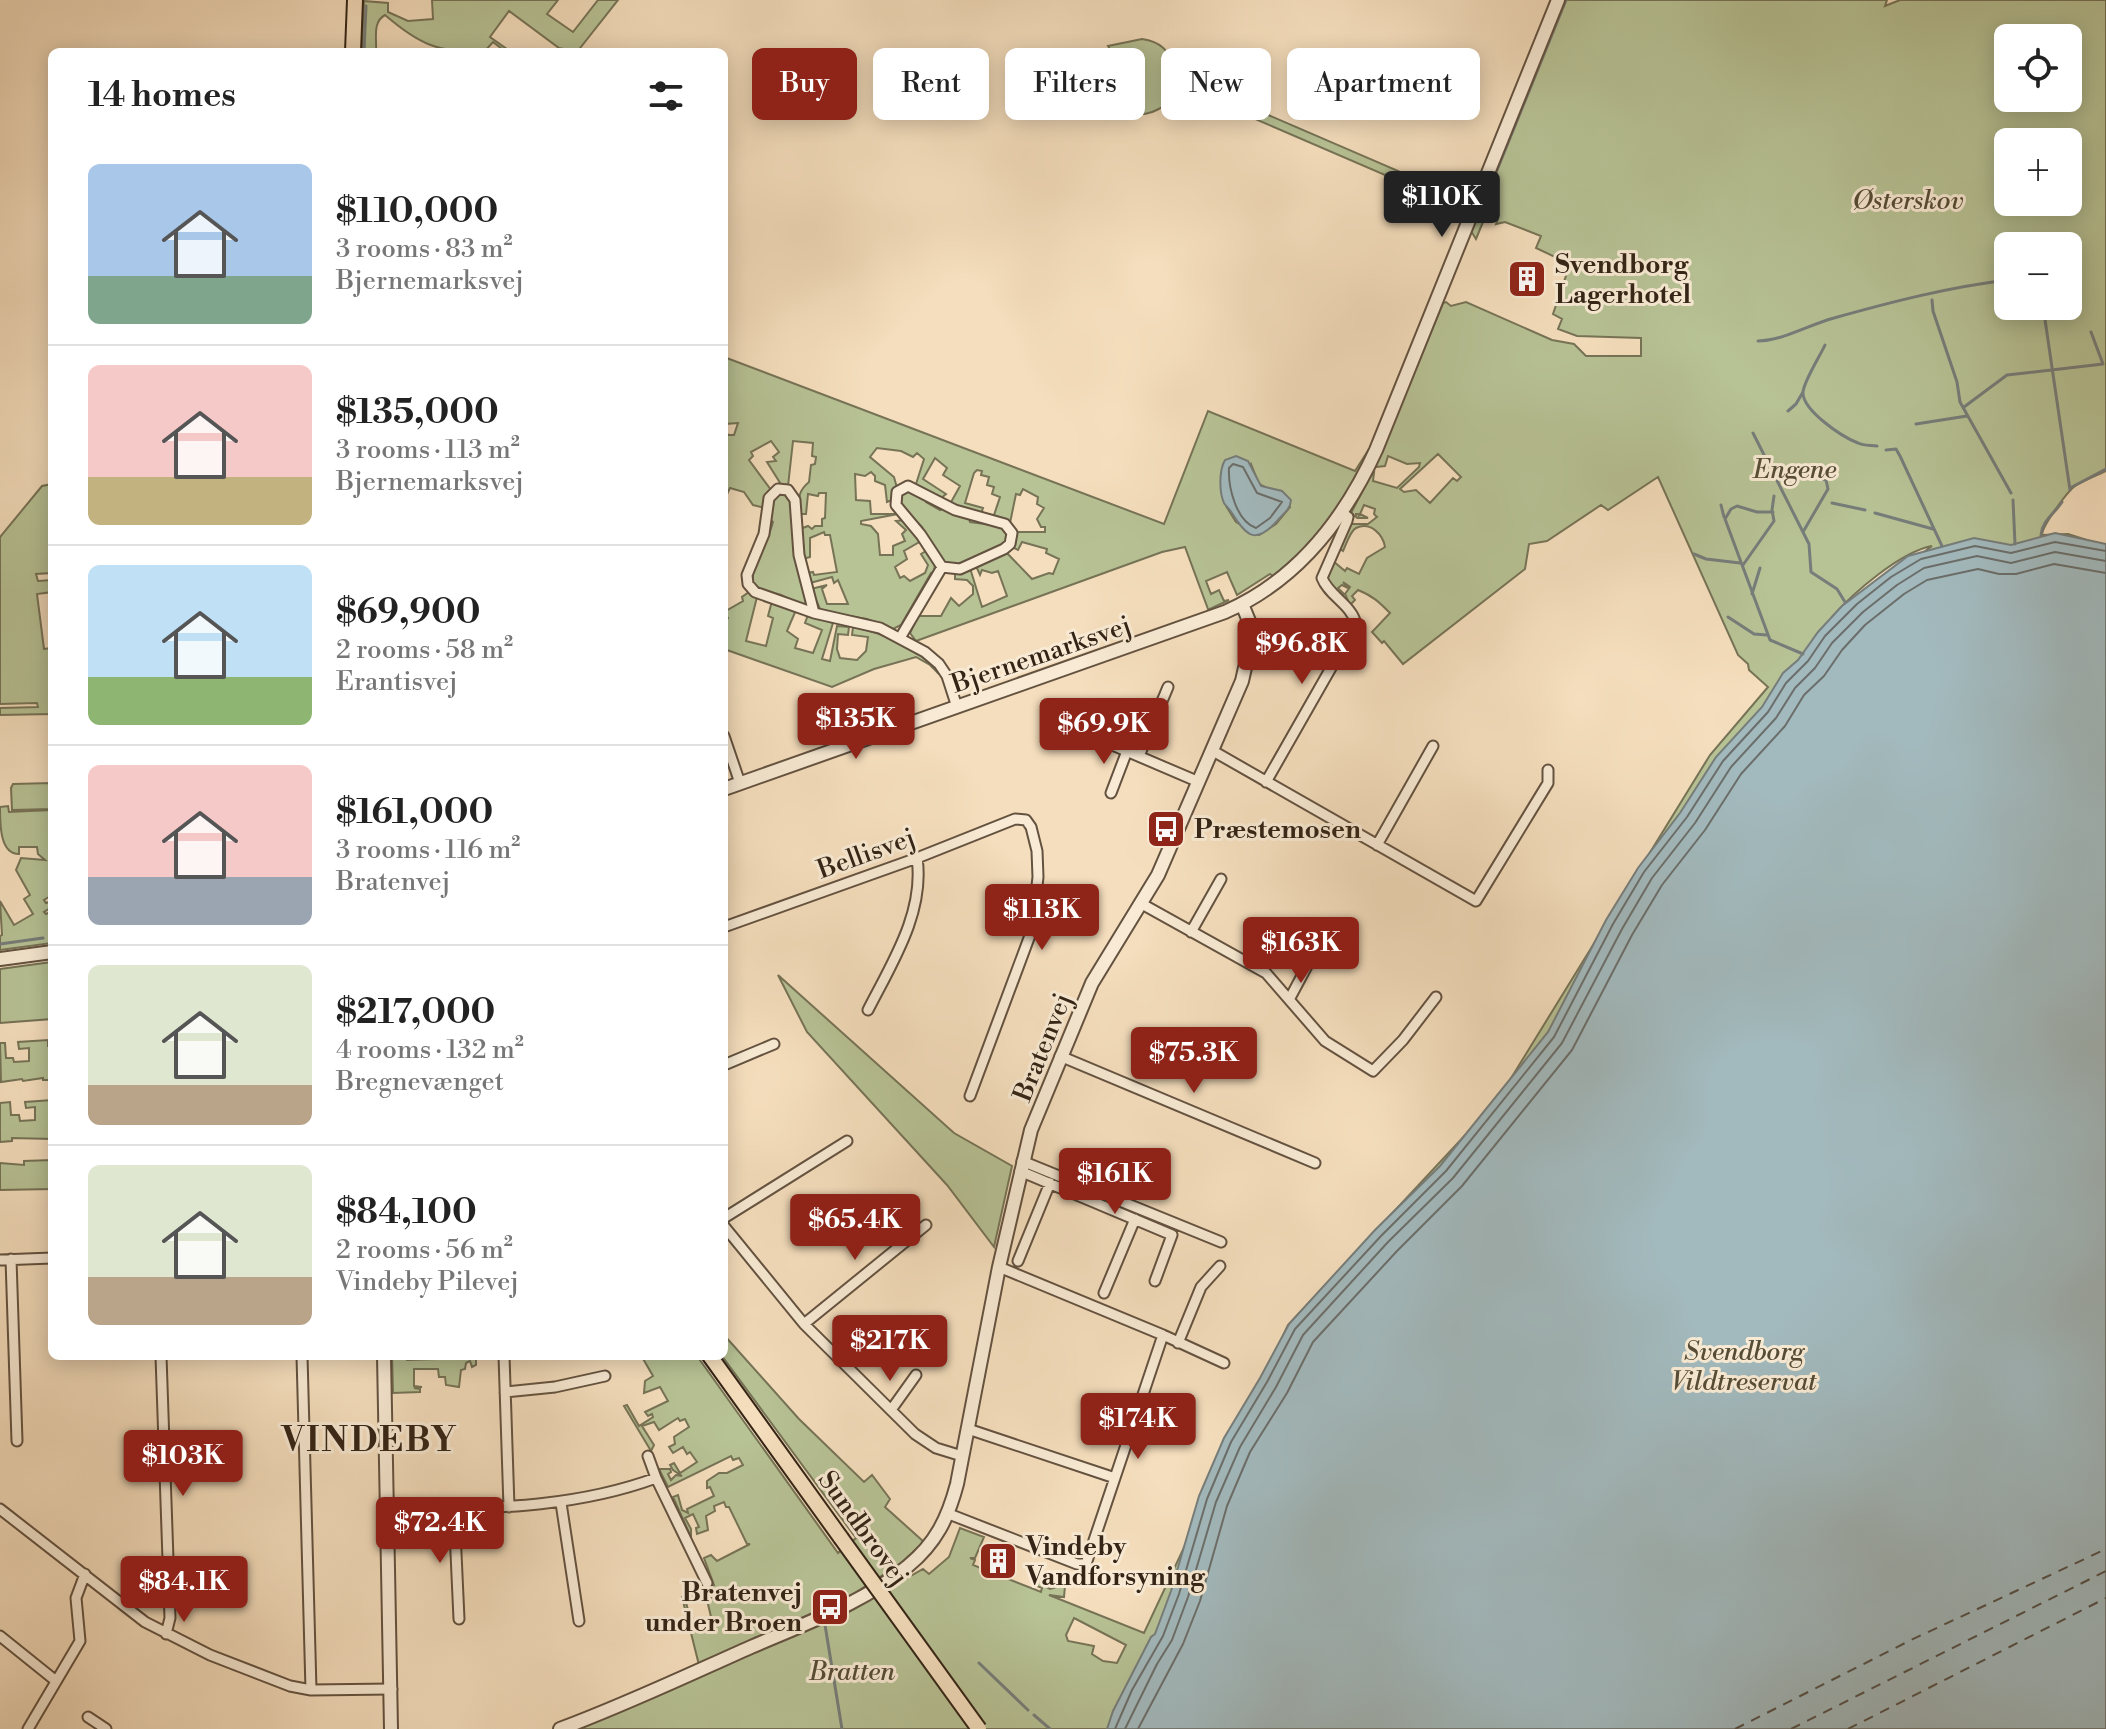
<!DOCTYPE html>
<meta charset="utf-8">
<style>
:root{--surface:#fff;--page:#f2f2f2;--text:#222;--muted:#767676;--line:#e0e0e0;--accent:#8f2418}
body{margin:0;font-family:"Libre Bodoni",serif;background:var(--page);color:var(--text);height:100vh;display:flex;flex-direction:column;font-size:30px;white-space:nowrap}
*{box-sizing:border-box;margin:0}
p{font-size:26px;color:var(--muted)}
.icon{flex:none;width:44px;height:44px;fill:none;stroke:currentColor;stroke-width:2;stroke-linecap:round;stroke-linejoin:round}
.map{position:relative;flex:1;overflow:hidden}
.drawer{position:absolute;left:48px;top:48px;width:680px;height:1312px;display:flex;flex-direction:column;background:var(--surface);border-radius:12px;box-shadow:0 4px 20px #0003}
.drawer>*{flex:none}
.banner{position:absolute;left:752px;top:48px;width:760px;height:72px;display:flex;gap:16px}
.controls{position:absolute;left:1994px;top:24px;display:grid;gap:16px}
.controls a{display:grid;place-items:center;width:88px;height:88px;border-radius:12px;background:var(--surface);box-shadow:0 4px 20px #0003;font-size:40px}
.price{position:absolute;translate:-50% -68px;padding:0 18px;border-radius:8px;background:var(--accent);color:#fff;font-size:26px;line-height:52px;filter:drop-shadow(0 2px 4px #0008)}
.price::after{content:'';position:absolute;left:50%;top:48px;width:24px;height:18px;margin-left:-12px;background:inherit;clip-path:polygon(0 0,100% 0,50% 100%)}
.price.current{background:#222;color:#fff}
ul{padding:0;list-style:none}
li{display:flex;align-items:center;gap:24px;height:200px;padding:0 40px}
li+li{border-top:2px solid var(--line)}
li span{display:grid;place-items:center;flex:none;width:224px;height:160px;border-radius:12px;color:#555}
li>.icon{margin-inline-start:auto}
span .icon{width:96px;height:96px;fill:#fffc;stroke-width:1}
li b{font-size:34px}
h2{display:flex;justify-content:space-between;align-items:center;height:96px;padding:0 40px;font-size:34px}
.chip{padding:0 28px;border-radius:12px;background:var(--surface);box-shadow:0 4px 20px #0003;font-size:28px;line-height:72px}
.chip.current{background:var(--accent);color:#fff}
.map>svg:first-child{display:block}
</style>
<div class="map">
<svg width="2106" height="1729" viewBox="0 0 2106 1729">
<rect width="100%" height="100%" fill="#f5debd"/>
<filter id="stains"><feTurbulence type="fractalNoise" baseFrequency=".0025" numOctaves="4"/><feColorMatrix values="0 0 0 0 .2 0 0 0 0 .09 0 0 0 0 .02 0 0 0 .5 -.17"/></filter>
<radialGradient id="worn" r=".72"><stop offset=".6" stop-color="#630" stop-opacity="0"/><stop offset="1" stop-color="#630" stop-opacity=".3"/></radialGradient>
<path fill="#b7c295" stroke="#767356" stroke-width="2" fill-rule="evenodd" d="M432 0H558L547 14 573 32 598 0H618L577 52 559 48 509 11 490 37 511 52H506L493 42 484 52C437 52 420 45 385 15 372 22 377 39 376 52H362L364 1 388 3V12L408 21 433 19Z
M1565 0H1887L1885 6 1900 0H2106V471C2096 476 2084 480 2075 486 2067 492 2042 526 2042 535L2068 534 2106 546V1729H573L872 1598 923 1569 929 1574 949 1557 960 1528 984 1537 975 1558H970L975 1560 973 1565 1041 1592 1042 1588 1037 1586 1032 1576 1047 1582 1044 1586 1050 1589 1060 1586 1064 1575 1071 1578 1065 1586 1064 1597 1049 1595 1144 1633 1288 1325 1497 1101 1710 755 1768 687 1749 670 1748 664 1738 655 1658 477 1608 510 1601 505 1547 541 1529 544 1525 569 1403 664 1384 641 1382 643 1372 632 1390 613C1379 602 1373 596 1358 590L1352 596 1355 600 1350 605 1345 594 1350 587 1343 582 1348 588 1342 585 1338 588 1344 594 1341 597 1327 581 1333 561 1345 571 1347 568 1359 574 1367 558 1385 547C1383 535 1371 521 1356 528 1350 531 1346 545 1343 551L1340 549 1351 524H1368L1377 517 1374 514 1375 509 1364 505 1360 514 1368 518H1358L1359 514H1356V517L1351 513 1370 477 1374 473 1373 481 1397 488 1419 467 1420 463 1407 464 1388 456 1385 466 1375 467 1443 303 1446 302 1451 306 1466 302 1552 340 1574 344 1586 356H1641V338L1577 336 1558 329 1562 319 1553 314 1570 264 1536 248 1541 236 1505 222 1496 224 1498 219 1494 216 1483 222 1476 239 1471 231ZM2008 38H2068V98H2008ZM2008 142H2068V202H2008ZM2008 246H2068V306H2008ZM1438 454 1461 477 1457 481 1453 478 1430 503 1416 490 1404 492 1400 489ZM1932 546 1833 618 1832 617C1853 593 1900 552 1932 546ZM1074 1618 1126 1645 1117 1663 1103 1661 1092 1654 1094 1646 1068 1641 1066 1635Z
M1142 39C1175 44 1167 65 1187 80L1470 202 1466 210 1181 87C1147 141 1086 107 1111 51L1108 46Z
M724 357 1164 524 1208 411 1355 471 1369 449C1346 500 1317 542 1273 576L1270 574 1237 595 1227 572 1206 581 1211 594 1219 590 1224 601 1229 600 1210 609H1208L1185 547 1162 552 916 641 910 633 918 616H941L951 598 959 606 973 594V586L967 580 955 579V573L970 568 982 607 1007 596 998 571 992 573 982 570 980 575 976 566 1006 552 1032 579 1049 573 1053 574 1059 559 1046 553 1047 549 1022 542 1018 550 1012 547 1015 532H1045V527H1041L1037 519 1044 508 1037 504 1038 497 1023 489 1020 495 1016 494 1010 523 993 518 1000 497 992 494 994 487 987 485 989 477 981 475 982 471 977 470 974 473 965 503 983 508 981 514 950 504 960 486 943 475 947 468 935 458 923 479 946 494 940 499 916 484 924 459 917 453 913 457 901 451 877 448 870 457 894 477 897 488 892 500 887 502 885 485 875 481V476L871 472 865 476 855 474 856 500 870 501 871 514H898L861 521V524L871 526 878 534 880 555H893V546L905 541 902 534 906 530 896 521 905 520 921 541 904 551 907 559 895 567 900 578 904 576 910 581 925 573 928 565 921 554 926 551 935 564 934 572 931 573 901 625 893 629 867 619 821 611 811 589 827 585 822 589 827 604H848L838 580 834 583 832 577 810 583 807 573 813 572 814 575 837 572 830 535H825L824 532 810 538V557L803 559 800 529 808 526 812 529 815 526H822V519L825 518 826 493H819L818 496 808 494 806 514H799C799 499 797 492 809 482L811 465 815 464 816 457 812 456 813 443 793 441 788 486H782L767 462 776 461 773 457 779 452 771 441 751 452 753 456 749 460 771 490 765 508 753 505 744 492 730 488 724 500V442L726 441 724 440V427L728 435H734L738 423 725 424 724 426ZM1251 464 1259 484 1271 490 1282 491 1290 507 1276 524 1259 535 1236 522 1226 506Z
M52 484V573L36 574 38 581 52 580V592L37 594 44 649 52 648V714L0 715V708L38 707 37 703 0 704V537L42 486Z
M906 490 925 498 926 502 940 510 944 508 969 518 970 522 1001 526 1008 531 1007 543 960 566 946 564 941 560 922 527 899 503 900 494Z
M783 492 792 498 796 552 794 555 808 602 803 606 781 595 753 587C749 564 768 543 773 522L770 519 772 501 775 495Z
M749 592 757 597 746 641 766 646 773 618 768 616 772 601 796 610 787 631 798 639 795 648 813 653 822 630 805 623 808 615 833 623 822 659 830 661 837 626 849 627 848 635 838 634 837 649 840 658 857 660 866 651 868 637 852 635 853 627C883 633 920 648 939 674L930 665 916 657 874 669 832 687 724 649V621L728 618 724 612 743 601 742 597Z
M52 783V809L12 810 11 788 13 784Z
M8 806 9 812 52 810V895L44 900 46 903 52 901V907L44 912 46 914 52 911V943L0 950V936L2 935 0 901 14 925 33 914 24 899 30 895 16 870 21 858 45 860 38 854 37 847H19V854C0 854 0 825 0 807Z
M52 962V1019L0 1023V969Z
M778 975 954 1133 1012 1166 994 1247 947 1185 807 1032Z
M48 1040V1046H52V1080H43V1078L23 1081 22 1079 1 1082 0 1043H5L6 1058H13L14 1062 29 1061V1048L19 1049 18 1042Z
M52 1100V1139L12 1138V1141L0 1142V1103L10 1102 11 1115H19L20 1121 35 1120V1107L26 1108 25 1102Z
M52 1160V1189L0 1190V1163L24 1165V1161Z
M724 1335 799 1419 864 1482 872 1475 890 1499 885 1507 924 1542 900 1564 850 1596 699 1665 682 1597 698 1593 697 1596 685 1599 690 1617H692L695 1630 707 1626V1623L712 1621 707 1600 715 1597 714 1592 704 1594 703 1591 714 1585 704 1558 711 1555 717 1561 750 1544H747L729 1507H726L724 1502 714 1506 715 1511 706 1516 708 1530 697 1534 696 1528 699 1527 693 1514 685 1518 691 1529V1537L673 1497 678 1495 682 1510 688 1513 687 1509 714 1496 710 1487 707 1488V1481L719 1473H727L743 1465 739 1458 733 1460 731 1456 668 1487 659 1469H670L671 1472 668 1474 671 1480 676 1475 682 1476 673 1470 670 1465 674 1463 680 1473 697 1462 690 1452 687 1454 683 1447 673 1453 669 1447 675 1444 674 1437 689 1427 685 1419 680 1421 678 1418 659 1430 654 1422 642 1426 654 1445 651 1451 624 1406 627 1405 639 1426 653 1417 652 1414 648 1416 645 1412 668 1401 660 1387 644 1393 645 1381 653 1376 642 1357 697 1356 838 1553 856 1538 722 1356Z
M392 1356H406L407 1360 436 1359V1356H476V1365L472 1367 470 1361 466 1363 465 1369 461 1370 459 1387 446 1385 445 1377H439L438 1369H414V1386L422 1387 414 1388 420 1389V1392L393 1393Z"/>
<path fill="#a2b9bd" stroke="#767d7a" stroke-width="2" d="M1236 456 1248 461 1261 486 1282 491 1291 500C1290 510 1284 513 1278 520 1256 545 1247 537 1232 513 1231 511 1225 505 1224 503 1219 492 1219 470 1225 460Z
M2055 533 2106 544V1729H1107L1113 1711 1151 1637 1155 1634 1171 1591 1199 1496 1224 1438 1260 1378 1289 1324 1375 1230 1440 1166 1548 1032 1606 920 1638 868 1680 813 1716 757 1762 707 1783 673 1798 660 1818 632 1842 606 1908 556 1974 538 2011 545Z"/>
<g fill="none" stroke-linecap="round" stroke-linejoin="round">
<path stroke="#6b6e6a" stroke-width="2" d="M1233 464 1243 467 1257 493 1282 502 1270 518 1256 528C1236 521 1228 487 1229 468Z
M1115 1729 1132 1690 1163 1636 1179 1594 1207 1499 1231 1442 1267 1382 1295 1329 1381 1236 1446 1171 1554 1037 1613 924 1644 872 1687 817 1723 761 1768 712 1786 683 1808 661 1825 636 1857 604 1891 577 1921 559 1975 546 2011 553 2055 542 2106 551
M1125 1729 1157 1664 1172 1640 1188 1597 1216 1502 1240 1447 1276 1387 1303 1335 1388 1242 1453 1178 1562 1043 1622 929 1652 878 1695 823 1731 767 1776 718 1795 688 1815 668 1832 643 1863 612 1897 585 1924 568 1977 556 2011 563 2055 552 2106 561
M1138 1729 1183 1644 1200 1601 1227 1506 1250 1452 1287 1393 1313 1342 1397 1251 1462 1186 1572 1050 1632 935 1662 885 1705 830 1741 774 1785 726 1804 695 1824 676 1842 650 1865 625 1904 594 1927 580 1978 569 1999 574H2016L2054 564 2106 573"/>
<path stroke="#767d7a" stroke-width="3" d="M364 52 366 6
M1495 175 1566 0
M1932 300 1933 311 1957 382 1960 402 2011 493
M2043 306 2070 490
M1758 341C1785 340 1808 325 1834 318 1891 302 1949 287 2008 280
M1825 345C1820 356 1804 381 1803 392 1802 410 1842 437 1858 443 1864 446 1871 445 1877 446
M1964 407 2007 375 2103 364 2091 332
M1788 411 1796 404 1803 392
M1916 424 1967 416
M1753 433 1809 544 1811 572 1837 589 1845 602
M1886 450 1896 449 1900 456 1942 546
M1802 474 1826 480 1828 489 1803 532
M2072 487 2106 469
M2013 500 2015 544
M1832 503 1865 510
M1721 505 1724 517
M1773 512H1757L1737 506 1731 509 1725 519 1770 640 1803 654
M1875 513 1933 529
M2041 535C2042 521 2055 513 2062 502
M1694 554 1706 559 1740 563
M1743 565 1774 521 1772 510 1774 496
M1752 594 1760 568
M1728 617 1754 634 1767 635
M0 944 43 938
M825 1625 842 1729
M979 1663 1028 1710
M1034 1715 1050 1729"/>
<path stroke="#555148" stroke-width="2" stroke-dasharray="10 8" stroke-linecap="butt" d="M1735 1729 1911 1640 2106 1549
M1791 1729 2106 1571
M1848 1729 2106 1598"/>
<g stroke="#645240" stroke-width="13">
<path id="minor" d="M908 486 955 510 1005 524 1012 533 1010 544 1004 549 960 569 942 567 921 535 896 505 897 492Z
M778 489 788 490 795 500 799 555 814 613 755 592 748 584 747 575 764 534 769 498Z
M814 613 880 628 925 652 939 664 947 676 957 707
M900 638 942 567
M1087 732 1089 735 1199 782
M724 736 740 783
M1213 751 1476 901 1548 783V770
M1139 756 1168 687
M1266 782 1356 624C1352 605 1329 596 1322 578L1347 521 1348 517 1342 513
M1111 793 1127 751
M1377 845 1433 746
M1142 904 1266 973 1325 1041 1373 1071 1403 1040 1436 997
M724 927 917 858 1015 819 1026 820 1031 827 1037 851 1038 877 1032 930 970 1096
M1191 932 1221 879
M1290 998 1328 927
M868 1010C892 963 925 912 917 858
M1060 1056 1315 1163
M724 1065 774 1044
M1022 1161 1221 1242
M1020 1171 1172 1235 1155 1281
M724 1218 847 1141
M724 1226 804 1324 915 1434 936 1448 962 1456
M11 1259 17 1441
M0 1260 52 1258
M1018 1261 1050 1183
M999 1267 1163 1335 1224 1363
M1104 1293 1135 1219
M804 1324 926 1225
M1178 1343 1201 1287 1220 1266
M161 1356 170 1618 166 1634
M302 1356 311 1690
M504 1356 509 1507
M505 1392 555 1387 605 1376
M891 1410 916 1375
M968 1429 1115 1478
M648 1456 656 1478
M561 1503 579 1621
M0 1509 145 1622 210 1655 290 1686 311 1690 392 1689
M454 1509 459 1619
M388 1511C479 1508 569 1510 656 1478L707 1583
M949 1514 1077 1564H1086L1163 1335
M0 1636 56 1681
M88 1717 106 1729
M28 1729 80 1641 76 1598 85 1574"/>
</g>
<g stroke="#645240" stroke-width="16">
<path id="tertiary" d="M724 789 1225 612C1296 581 1344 520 1376 450L1558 0
M0 959 52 952
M384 1356 391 1729
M560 1729C625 1705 688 1675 751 1647 804 1624 864 1603 908 1566 936 1543 948 1518 957 1484L999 1267 1031 1130 1092 983 1158 875 1242 681 1251 641 1249 621 1242 604"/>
</g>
<g stroke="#342416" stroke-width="18">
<path id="primary" d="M353 52 355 0
M710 1356 841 1538"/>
</g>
<use href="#minor" stroke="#f8ead4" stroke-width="9"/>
<use href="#tertiary" stroke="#f8ead4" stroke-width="12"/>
<use href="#primary" stroke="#f5debd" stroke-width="14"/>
<g stroke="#342416" stroke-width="18" stroke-linecap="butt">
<path id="primary-bridge" d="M841 1538 979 1729"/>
</g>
<use href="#primary-bridge" stroke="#f5debd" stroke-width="14"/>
</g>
<defs>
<g id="building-square" transform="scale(2)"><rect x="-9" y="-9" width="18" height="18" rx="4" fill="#8f2418" stroke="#f8ead4"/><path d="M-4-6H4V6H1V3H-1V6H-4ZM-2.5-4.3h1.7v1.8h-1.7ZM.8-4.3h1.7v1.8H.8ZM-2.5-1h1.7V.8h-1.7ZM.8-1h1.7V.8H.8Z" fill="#fff"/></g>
<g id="bus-square" transform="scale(2)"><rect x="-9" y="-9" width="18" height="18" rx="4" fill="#8f2418" stroke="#f8ead4"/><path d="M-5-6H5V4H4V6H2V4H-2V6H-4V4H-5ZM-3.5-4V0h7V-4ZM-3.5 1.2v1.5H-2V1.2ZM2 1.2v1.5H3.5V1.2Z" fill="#fff"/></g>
</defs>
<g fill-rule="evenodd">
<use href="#building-square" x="1527" y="279"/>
<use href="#bus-square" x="1166" y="829"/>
<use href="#building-square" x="998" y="1561"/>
<use href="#bus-square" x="830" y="1607"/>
</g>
<g text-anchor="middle" stroke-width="6" stroke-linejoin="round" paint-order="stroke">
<g font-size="26" font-style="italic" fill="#554c36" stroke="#f8ead4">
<text x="1908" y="209">Østerskov</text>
<text x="1795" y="478">Engene</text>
<text x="1744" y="1360">Svendborg<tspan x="1744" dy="30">Vildtreservat</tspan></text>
<text x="852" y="1680">Bratten</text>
</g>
<g font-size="26" font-weight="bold" fill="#342416" stroke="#f8ead4" text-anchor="start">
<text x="1555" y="273">Svendborg<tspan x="1555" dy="30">Lagerhotel</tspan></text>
<text x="1194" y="838">Præstemosen</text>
<text x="1026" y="1555">Vindeby<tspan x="1026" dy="30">Vandforsyning</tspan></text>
<text x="802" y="1601" text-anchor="end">Bratenvej<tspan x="802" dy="30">under Broen</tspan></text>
</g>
<g font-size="26" fill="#342416" stroke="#f8ead4">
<text transform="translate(1041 654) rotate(-19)" y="9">Bjernemarksvej</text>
<text transform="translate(866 853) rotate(-20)" y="9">Bellisvej</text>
<text transform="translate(1042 1047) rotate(-68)" y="9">Bratenvej</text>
<text transform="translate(864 1528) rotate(54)" y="9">Sundbrovej</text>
</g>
<g font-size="34" font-weight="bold" letter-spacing="2" fill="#342416" stroke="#f8ead4">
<text x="370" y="1451">VINDEBY</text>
</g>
</g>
<rect width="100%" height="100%" filter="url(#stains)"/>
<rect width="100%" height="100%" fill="url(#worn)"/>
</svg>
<div class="controls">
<a><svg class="icon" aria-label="locate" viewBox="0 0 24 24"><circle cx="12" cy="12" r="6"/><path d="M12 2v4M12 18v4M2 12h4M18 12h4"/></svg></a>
<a>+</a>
<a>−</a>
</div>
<b class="price current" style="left:1442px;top:239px">$110K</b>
<b class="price" style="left:1302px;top:686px">$96.8K</b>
<b class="price" style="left:856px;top:761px">$135K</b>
<b class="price" style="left:1104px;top:766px">$69.9K</b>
<b class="price" style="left:1042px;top:952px">$113K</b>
<b class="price" style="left:1301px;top:985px">$163K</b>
<b class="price" style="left:1194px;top:1095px">$75.3K</b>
<b class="price" style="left:1115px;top:1216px">$161K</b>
<b class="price" style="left:855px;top:1262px">$65.4K</b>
<b class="price" style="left:890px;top:1383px">$217K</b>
<b class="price" style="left:1138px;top:1461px">$174K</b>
<b class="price" style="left:183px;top:1498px">$103K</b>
<b class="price" style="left:440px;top:1565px">$72.4K</b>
<b class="price" style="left:184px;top:1624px">$84.1K</b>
<div class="banner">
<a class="chip current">Buy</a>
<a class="chip">Rent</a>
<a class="chip">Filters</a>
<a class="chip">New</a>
<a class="chip">Apartment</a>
</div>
<section class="drawer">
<h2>14 homes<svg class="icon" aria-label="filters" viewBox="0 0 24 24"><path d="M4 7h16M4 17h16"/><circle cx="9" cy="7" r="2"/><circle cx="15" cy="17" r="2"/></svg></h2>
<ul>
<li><span style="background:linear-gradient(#a9c7e8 70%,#7fa58c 0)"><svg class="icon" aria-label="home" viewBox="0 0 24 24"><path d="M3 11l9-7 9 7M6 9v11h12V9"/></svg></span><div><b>$110,000</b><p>3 rooms · 83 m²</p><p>Bjernemarksvej</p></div></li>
<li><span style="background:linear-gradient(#f6c9c9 70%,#c2b280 0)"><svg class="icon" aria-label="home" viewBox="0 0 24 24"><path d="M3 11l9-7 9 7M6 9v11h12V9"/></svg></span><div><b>$135,000</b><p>3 rooms · 113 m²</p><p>Bjernemarksvej</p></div></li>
<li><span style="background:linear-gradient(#bfe0f5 70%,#8fb573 0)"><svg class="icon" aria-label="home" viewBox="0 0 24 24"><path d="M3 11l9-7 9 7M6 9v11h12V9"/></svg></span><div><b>$69,900</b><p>2 rooms · 58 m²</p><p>Erantisvej</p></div></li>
<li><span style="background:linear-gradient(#f6c9c9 70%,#9aa5b1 0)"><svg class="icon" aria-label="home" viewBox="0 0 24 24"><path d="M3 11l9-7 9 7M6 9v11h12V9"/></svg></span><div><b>$161,000</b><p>3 rooms · 116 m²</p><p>Bratenvej</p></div></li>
<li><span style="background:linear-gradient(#dfe7d0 75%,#b9a48a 0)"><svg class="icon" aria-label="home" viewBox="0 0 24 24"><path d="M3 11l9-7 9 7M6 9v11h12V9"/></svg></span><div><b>$217,000</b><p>4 rooms · 132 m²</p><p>Bregnevænget</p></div></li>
<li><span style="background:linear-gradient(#dfe7d0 70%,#b9a48a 0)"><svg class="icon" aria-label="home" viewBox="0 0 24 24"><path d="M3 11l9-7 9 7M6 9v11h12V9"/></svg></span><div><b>$84,100</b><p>2 rooms · 56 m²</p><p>Vindeby Pilevej</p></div></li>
</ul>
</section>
</div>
